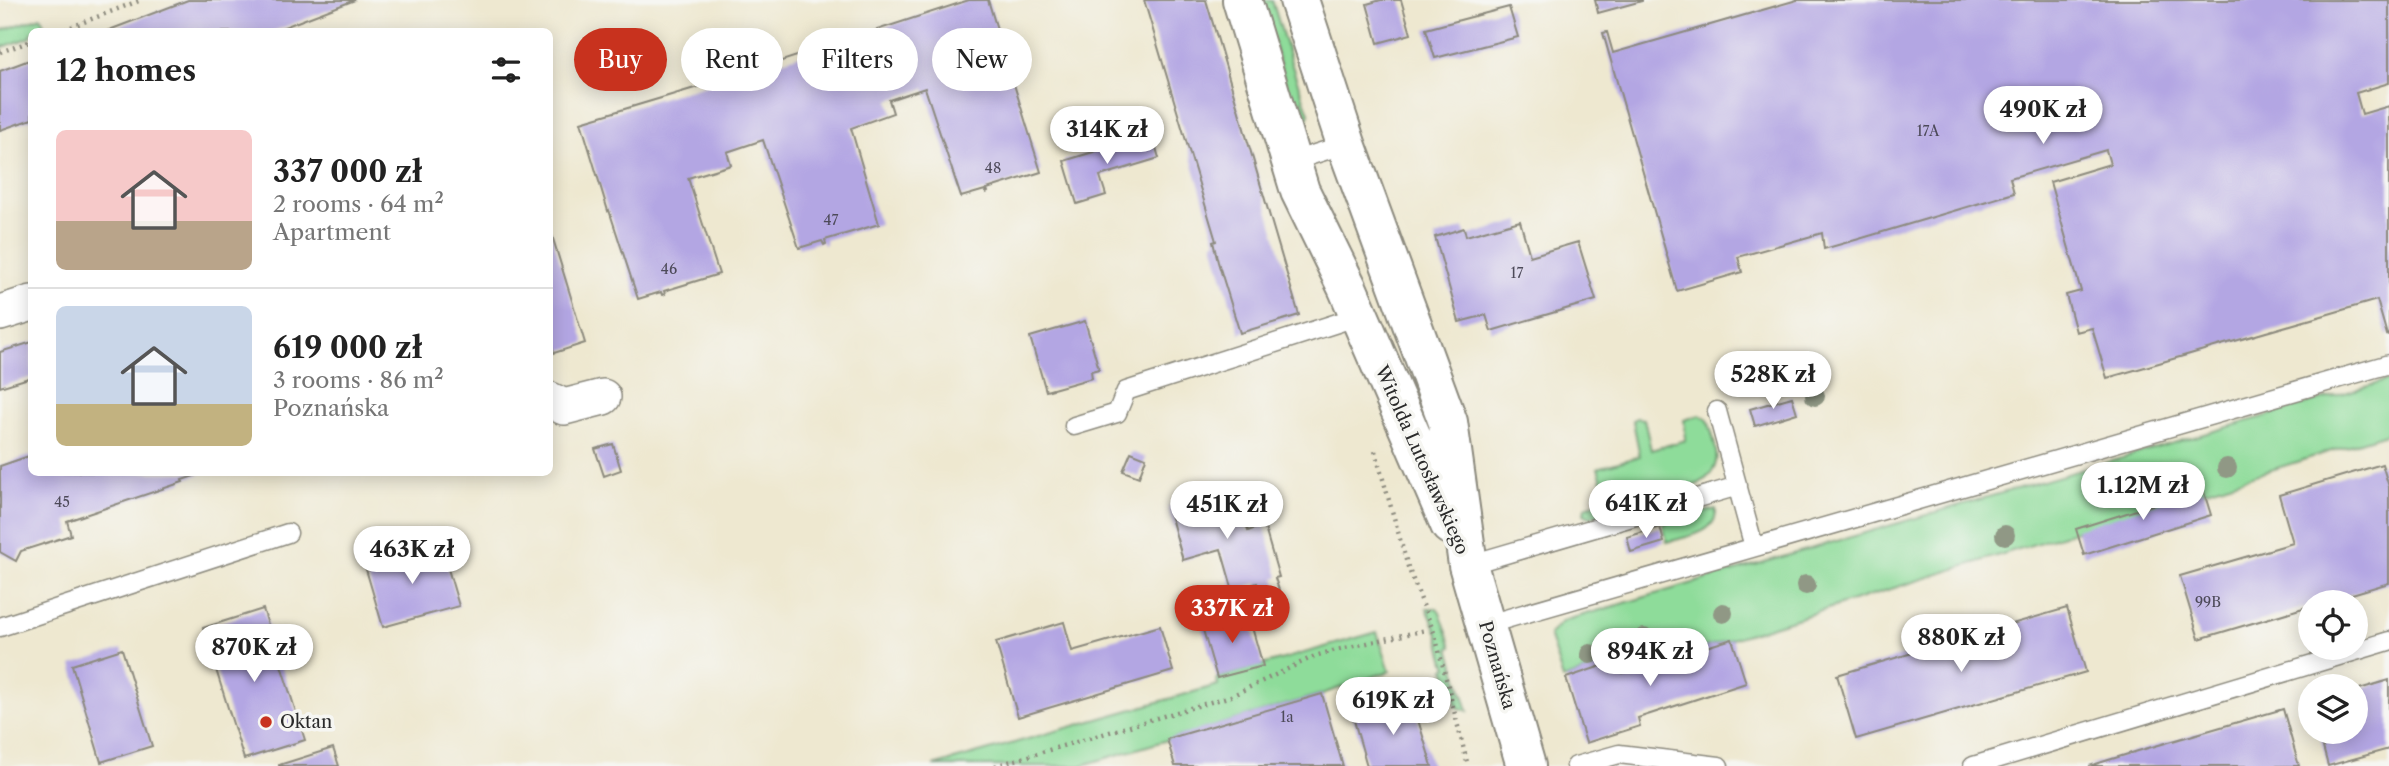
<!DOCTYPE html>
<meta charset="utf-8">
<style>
:root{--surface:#fff;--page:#f2f2f2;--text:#222;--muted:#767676;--line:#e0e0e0;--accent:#c8321e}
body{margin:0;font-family:"Libre Caslon Text",serif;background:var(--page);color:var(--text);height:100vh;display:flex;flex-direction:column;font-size:26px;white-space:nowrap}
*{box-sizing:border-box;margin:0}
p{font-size:23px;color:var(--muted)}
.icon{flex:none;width:38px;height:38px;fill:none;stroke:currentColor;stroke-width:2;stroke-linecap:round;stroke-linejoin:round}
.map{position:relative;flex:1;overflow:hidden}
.sheet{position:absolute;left:28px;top:28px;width:525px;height:448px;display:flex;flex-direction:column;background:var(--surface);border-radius:10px;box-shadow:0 4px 18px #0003}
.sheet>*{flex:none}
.guide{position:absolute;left:574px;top:28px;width:665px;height:63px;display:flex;gap:14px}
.controls{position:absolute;left:2298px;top:590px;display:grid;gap:14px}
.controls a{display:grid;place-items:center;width:70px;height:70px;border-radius:50%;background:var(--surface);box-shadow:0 4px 18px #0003;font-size:35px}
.price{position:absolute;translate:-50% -60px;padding:0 16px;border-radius:24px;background:#fff;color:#222;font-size:23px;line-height:46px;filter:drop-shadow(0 2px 4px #0008)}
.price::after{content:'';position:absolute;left:50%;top:42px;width:21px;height:16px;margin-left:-10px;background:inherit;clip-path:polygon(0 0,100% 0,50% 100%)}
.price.on{background:var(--accent);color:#fff}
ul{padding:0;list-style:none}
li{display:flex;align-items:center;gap:21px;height:175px;padding:0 28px}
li+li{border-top:2px solid var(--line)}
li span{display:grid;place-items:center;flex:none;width:196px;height:140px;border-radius:10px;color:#555}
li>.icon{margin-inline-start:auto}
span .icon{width:84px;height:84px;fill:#fffc;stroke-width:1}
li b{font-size:30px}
h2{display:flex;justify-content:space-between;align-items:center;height:84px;padding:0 28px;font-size:30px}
.chip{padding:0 24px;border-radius:32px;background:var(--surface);box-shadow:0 4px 18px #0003;font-size:24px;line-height:63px}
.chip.on{background:var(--accent);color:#fff}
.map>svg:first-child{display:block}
</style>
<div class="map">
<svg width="2389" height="766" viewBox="0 0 2389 766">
<rect width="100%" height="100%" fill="#f6f6f2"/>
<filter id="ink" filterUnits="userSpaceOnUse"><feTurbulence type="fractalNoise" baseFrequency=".0143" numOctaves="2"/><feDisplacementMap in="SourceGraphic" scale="14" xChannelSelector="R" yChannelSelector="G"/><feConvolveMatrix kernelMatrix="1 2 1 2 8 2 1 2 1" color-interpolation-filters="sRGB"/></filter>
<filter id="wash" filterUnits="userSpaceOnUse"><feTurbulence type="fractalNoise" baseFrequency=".00686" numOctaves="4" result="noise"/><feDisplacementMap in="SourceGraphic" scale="28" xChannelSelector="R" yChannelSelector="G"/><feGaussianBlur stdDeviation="1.57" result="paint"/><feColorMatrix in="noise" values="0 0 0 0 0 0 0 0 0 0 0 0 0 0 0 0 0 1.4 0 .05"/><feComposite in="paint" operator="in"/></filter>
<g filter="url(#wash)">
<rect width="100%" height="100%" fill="#eee8d0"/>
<path fill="#8edc9a" stroke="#5c8462" stroke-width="2" d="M1260 0H1272L1295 75 1309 113 1307 121 1304 123 1297 120Z
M41 17 45 27 43 31 32 32 31 37 0 48V31Z
M2389 380V433L1623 673 1619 660 1563 679 1549 634 1563 621Z
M1700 415 1708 420C1715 445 1727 468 1698 484L1596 516 1590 517 1584 514 1585 507 1608 499 1598 468 1640 456 1633 421 1636 418 1644 419 1651 450 1686 440 1684 420Z
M1716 509C1718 534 1685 537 1667 542L1663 524Z
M1427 608H1437L1440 612 1452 647 1449 648 1468 711 1457 707 1445 668 1448 667 1446 662H1445L1438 634Z
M1377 632 1390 671 1322 694 1080 766H933L1218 685 1217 678Z"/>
<g id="blocks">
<path fill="#b3a6e3" d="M188 0H355L271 32H104Z
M969 0H988L1041 172 987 189 988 192 986 193 985 190 961 197 925 88 889 100 893 113 851 128 879 224 825 240 826 244 824 245 822 241 799 248 763 140 727 152 731 165 688 178 719 274 664 291 665 294 662 295 661 292 638 299 609 210 608 211 581 122 745 73Z
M1144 0H1206L1299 315 1240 333 1218 262 1213 242 1216 241Z
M1381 0H1401L1411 34 1378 43 1367 4Z
M1595 0H1642V1L1598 13Z
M1797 0H2389V83L2356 93 2362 114 2389 106V334L2387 335 2377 300 2107 378 2092 328 2076 332 2066 295 2081 291 2050 182 2110 164 2106 150 2010 178 2014 193 1859 239 1824 249 1822 233 1738 257 1742 272 1677 291 1603 33 1607 32 1613 53Z
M1509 7 1518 37 1435 58 1426 29Z
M32 59V119L0 130V71Z
M1152 134 1159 158 1100 176 1106 195 1077 204 1064 161Z
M1520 221 1530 256 1578 242 1596 300 1491 331 1486 315 1459 322 1435 237 1464 228 1466 236Z
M550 229 585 343 554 353 550 338Z
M1085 321 1099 369 1091 371 1092 378 1046 391 1030 337Z
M32 342V377L0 387V352Z
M1792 397 1797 413 1755 426 1750 409Z
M613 444 621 470 604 476 595 449Z
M1131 452 1146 458 1139 477 1123 471Z
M32 455V472L203 473 182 480 183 482 67 521 71 535 21 551 16 561 0 552V466Z
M2382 464 2389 487V583L2325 602H2310V606L2199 639 2180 576 2293 543 2279 495Z
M2203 489 2211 515 2084 555 2076 529Z
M1206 496 1210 512 1253 500 1258 518 1245 522 1248 531 1264 525 1279 577 1275 578 1279 590 1260 595 1257 583 1233 591 1221 549 1183 560 1168 507Z
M1660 527 1664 542 1631 552 1627 537Z
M441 545 459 606 383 627 365 566Z
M2067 608 2086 672 1856 739 1837 675Z
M263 609 305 740 244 759 203 628Z
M1248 613 1263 666 1217 678 1201 623Z
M1064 622 1072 651 1160 626 1173 671 1018 717 996 642Z
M1732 639 1746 683 1638 718 1640 726 1586 743 1566 678 1619 660 1623 673Z
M122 649 152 746 101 762 72 665Z
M2389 680V749L2328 766 2319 732H2356V690Z
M1322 694 1343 766H1175L1167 739Z
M1412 700 1432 766H1367L1353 717Z
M2283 709 2299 766H2089L2138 751Z
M333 748 339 766H279V765Z"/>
</g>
</g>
<g filter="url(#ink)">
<use href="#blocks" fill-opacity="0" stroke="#8c8a7e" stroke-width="2"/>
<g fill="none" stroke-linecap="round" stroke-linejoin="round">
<g stroke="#8c8a7e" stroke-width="21">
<path id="service" d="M1290 162 1346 144
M1717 411 1754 547
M1074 426 1117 413 1126 391 1359 316
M1468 565 1738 486
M1485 625 2389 364
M0 627 288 533
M1576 766 1619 754 1719 766
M1973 766 2389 641"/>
</g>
<g stroke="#8c8a7e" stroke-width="38">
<path id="minor" d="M0 313 32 303
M550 400 564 407 603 397"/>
</g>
<g stroke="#8c8a7e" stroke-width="42">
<path id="secondary" d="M1242 0 1300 191 1347 287 1450 525
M1299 0 1346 144 1448 422 1468 565 1526 766"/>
</g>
<path stroke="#8c8a7e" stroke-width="4.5" stroke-dasharray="2 5" stroke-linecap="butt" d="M58 32 141 0
M0 52 32 41
M1375 451 1408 567 1435 635 1468 766
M995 766 1231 696 1315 656 1336 650 1426 630"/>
<use href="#service" stroke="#fff" stroke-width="18"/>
<use href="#minor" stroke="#fff" stroke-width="35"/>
<use href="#secondary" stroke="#fff" stroke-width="38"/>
</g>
<g fill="#909885">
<circle cx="1815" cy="396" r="10"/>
<circle cx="2227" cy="468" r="10"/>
<circle cx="2005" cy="535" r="10"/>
<circle cx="1806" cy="585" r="10"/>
<circle cx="1723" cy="613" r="10"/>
<circle cx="1644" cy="638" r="10"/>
<circle cx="1590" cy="654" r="10"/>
</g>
</g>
<circle fill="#c8321e" stroke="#f6f6f2" stroke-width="2.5" cx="266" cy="722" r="7"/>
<g text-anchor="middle" stroke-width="7" stroke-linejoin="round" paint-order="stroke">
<g font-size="14" fill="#4d4a59">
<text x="1928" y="136">17A</text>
<text x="993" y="173">48</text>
<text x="831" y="225">47</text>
<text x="669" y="274">46</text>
<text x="1517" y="278">17</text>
<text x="62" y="507">45</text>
<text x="2208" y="607">99B</text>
<text x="1287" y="722">1a</text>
</g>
<g font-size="18" fill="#2b2b2b" stroke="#f6f6f2">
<text transform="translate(1422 460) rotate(66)" y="6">Witolda Lutosławskiego</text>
<text transform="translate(1497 665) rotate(74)" y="6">Poznańska</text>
</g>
<g font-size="18" fill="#2b2b2b" stroke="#f6f6f2" text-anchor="start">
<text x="280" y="728">Oktan</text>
</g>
</g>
</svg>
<div class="controls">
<a><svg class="icon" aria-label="locate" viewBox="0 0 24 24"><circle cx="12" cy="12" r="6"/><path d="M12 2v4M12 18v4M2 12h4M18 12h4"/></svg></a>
<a><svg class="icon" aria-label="layers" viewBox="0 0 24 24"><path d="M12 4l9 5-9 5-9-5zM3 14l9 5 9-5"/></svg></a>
</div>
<b class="price" style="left:2043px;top:146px">490K zł</b>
<b class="price" style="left:1107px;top:166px">314K zł</b>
<b class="price" style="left:1773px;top:411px">528K zł</b>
<b class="price" style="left:2143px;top:522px">1.12M zł</b>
<b class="price" style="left:1646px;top:540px">641K zł</b>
<b class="price" style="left:1227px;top:541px">451K zł</b>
<b class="price" style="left:412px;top:586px">463K zł</b>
<b class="price on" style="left:1232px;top:645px">337K zł</b>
<b class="price" style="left:1961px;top:674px">880K zł</b>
<b class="price" style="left:254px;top:684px">870K zł</b>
<b class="price" style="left:1650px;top:688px">894K zł</b>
<b class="price" style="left:1393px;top:737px">619K zł</b>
<div class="guide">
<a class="chip on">Buy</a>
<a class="chip">Rent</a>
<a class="chip">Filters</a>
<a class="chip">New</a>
</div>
<section class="sheet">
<h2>12 homes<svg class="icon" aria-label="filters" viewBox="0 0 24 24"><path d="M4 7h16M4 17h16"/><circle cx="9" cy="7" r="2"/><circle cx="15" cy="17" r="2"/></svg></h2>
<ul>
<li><span style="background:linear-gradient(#f6c9c9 65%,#b9a48a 0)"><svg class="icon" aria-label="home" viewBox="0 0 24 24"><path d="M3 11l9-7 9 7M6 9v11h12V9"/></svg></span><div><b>337 000 zł</b><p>2 rooms · 64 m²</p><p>Apartment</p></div></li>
<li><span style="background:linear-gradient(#c9d6e8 70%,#c2b280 0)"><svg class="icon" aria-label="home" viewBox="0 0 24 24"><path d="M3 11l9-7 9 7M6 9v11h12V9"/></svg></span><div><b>619 000 zł</b><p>3 rooms · 86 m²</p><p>Poznańska</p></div></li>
</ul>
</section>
</div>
